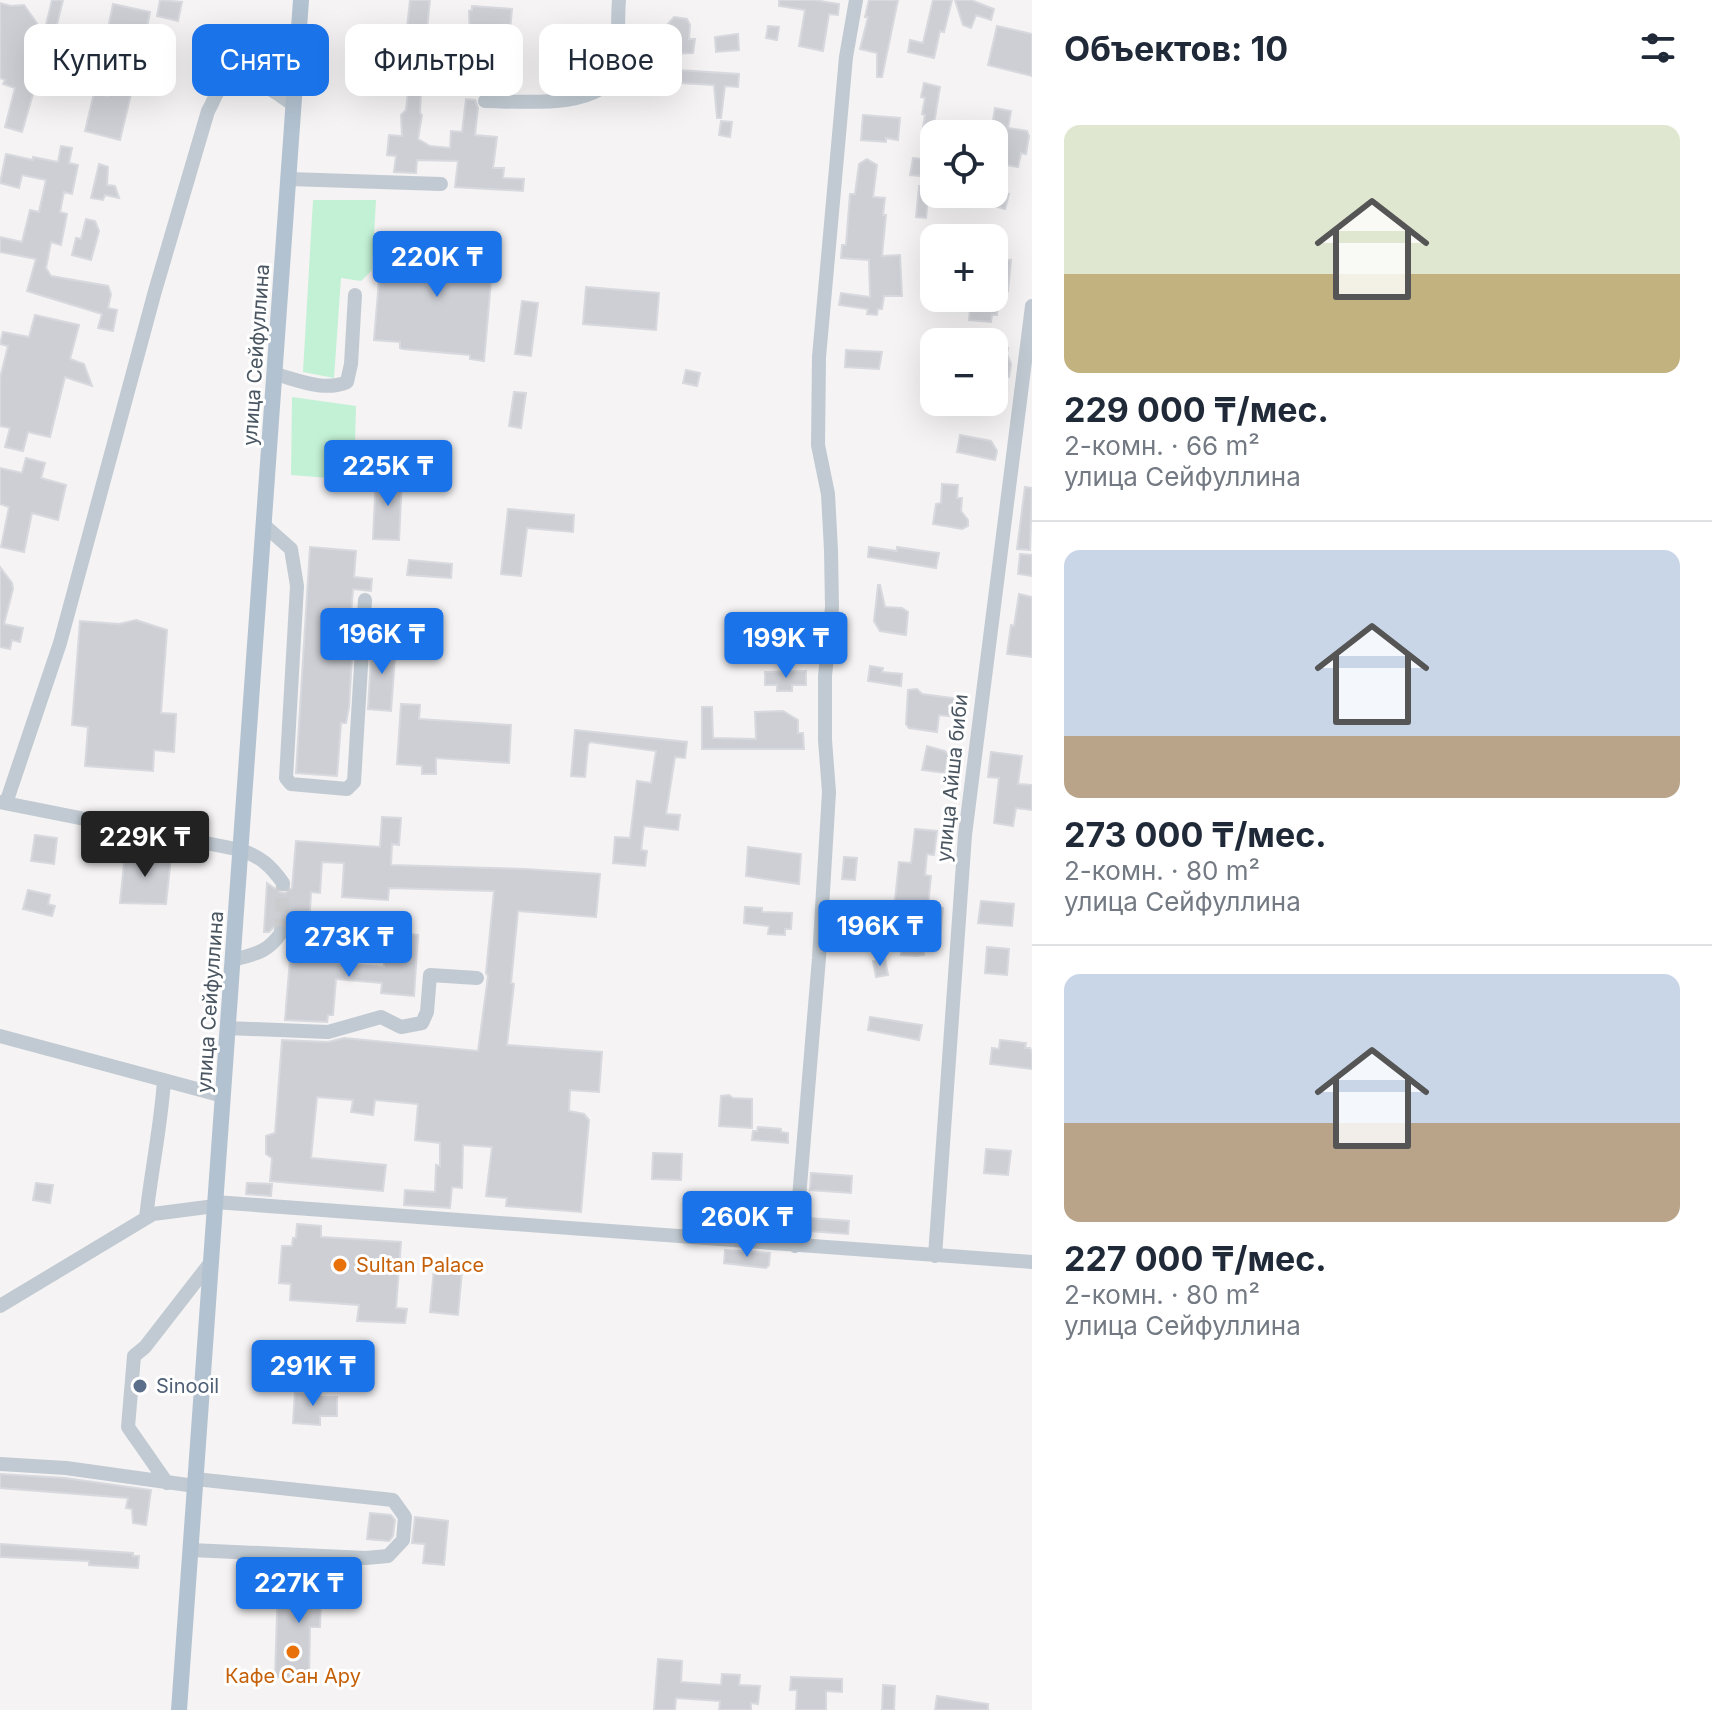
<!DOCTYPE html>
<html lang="ru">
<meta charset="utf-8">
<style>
:root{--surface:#fff;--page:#f6f6f7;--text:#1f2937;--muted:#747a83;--line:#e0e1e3;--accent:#1a73e8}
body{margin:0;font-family:Inter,sans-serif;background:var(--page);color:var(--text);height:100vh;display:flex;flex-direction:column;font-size:30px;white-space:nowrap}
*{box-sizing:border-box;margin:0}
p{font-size:26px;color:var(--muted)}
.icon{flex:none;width:44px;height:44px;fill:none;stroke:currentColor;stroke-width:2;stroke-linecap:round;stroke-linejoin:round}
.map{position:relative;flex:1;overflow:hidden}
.panel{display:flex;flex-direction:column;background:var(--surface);width:680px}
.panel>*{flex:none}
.banner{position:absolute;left:24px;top:24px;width:760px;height:72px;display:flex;gap:16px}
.buttons{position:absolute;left:920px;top:120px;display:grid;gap:16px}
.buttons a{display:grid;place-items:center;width:88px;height:88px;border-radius:16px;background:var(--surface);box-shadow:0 8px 32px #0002;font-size:40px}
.price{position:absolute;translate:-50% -68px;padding:0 18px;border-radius:8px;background:var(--accent);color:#fff;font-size:26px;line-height:52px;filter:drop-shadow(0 2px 4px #0008)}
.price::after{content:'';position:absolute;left:50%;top:48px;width:24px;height:18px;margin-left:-12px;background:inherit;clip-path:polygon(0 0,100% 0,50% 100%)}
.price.selected{background:#222;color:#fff}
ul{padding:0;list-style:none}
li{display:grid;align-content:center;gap:16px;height:424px;padding:0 32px}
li+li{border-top:2px solid var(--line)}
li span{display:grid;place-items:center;height:248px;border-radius:16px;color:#555}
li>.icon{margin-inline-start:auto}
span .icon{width:144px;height:144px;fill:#fffc;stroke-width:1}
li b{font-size:34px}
h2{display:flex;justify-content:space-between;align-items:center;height:96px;padding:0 32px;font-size:34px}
.chip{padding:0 28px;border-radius:16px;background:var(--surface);box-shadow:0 8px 32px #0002;font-size:28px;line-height:72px}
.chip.selected{background:var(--accent);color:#fff}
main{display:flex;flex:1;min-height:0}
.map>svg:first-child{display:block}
</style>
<main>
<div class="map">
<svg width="1032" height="1710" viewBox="0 0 1032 1710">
<rect width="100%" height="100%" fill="#f5f3f3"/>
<path fill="#c3f1d5" d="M313 200H376L372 270 361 281 341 278 334 378 303 372Z
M292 397 356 406 354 480 291 475Z"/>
<path fill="#cdcfd5" stroke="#d7d9de" stroke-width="2" d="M52 0H63L50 53 74 58 71 68 33 61 37 80 22 132 5 127 15 88 3 84 5 80 0 78V3L11 6 24 5 44 33Z
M160 0 182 2 178 21 157 16Z
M410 0H430L426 38 406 37Z
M779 0H814L839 4 838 15 829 14 823 51 799 46 805 10 779 6Z
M869 0H898L882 77H877V53L860 49 868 17H865Z
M933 0H952L944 32 940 31 934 58 908 52 910 40 923 43Z
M955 0H971L994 9 991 20 976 15 971 28 963 25Z
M113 4 150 12 143 49 173 56 164 92 133 86 120 140 85 131 94 93 108 96 120 41 106 39Z
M472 6 512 9 509 41 470 39 469 11 472 10Z
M674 17 687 19 690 25 689 39H695L693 53 665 54 667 25Z
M768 26 779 27 777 40 766 38Z
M997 26 1032 34V76L988 65Z
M738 34 739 50 716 52 715 37Z
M388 36 406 37 405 50 387 49Z
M407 54 425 56V62H429L427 93H421L420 113 422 115 418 139 430 146 450 148 451 131 462 132 466 99 475 100 478 108 475 135 497 137 493 168H504L503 178 524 179 523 191 455 187 458 161 417 160 416 173 394 172 396 156 387 155 389 135 402 136 401 115 406 110 408 92 383 89 384 72 406 73Z
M552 56 577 59 573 88 549 87Z
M468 59 479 60 476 85 465 84Z
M663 69 739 74 738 87 725 86 721 118H717L714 85 663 82Z
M924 83 940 87 932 136 922 134 925 115 922 114 925 98 921 97Z
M995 108 1011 111 1008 128 1027 131 1029 136 1026 154 1021 153 1018 167 994 163V151L1001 153 1005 128 992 126Z
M863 115 900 118 898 140 886 138V142L861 140Z
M721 121 732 122 730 137 719 135Z
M61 146 72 148 69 163 78 165 72 194 64 192 60 212 67 214 61 245 51 242 46 268 51 276 108 286 111 294 108 308 117 310 113 331 98 328 102 314 27 291 36 259 0 252V237L22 242 30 210 39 212 46 180 22 175 19 188 0 183 6 154 33 160V157L58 162Z
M913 158 932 160 930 177 910 175Z
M867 159 877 165 873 197 885 198 883 215H886L882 256 900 255 902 296H884L882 309H878L877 315 867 314 868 309 839 305 841 293 870 297 869 260 841 258 842 245H846L850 194H855L859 164Z
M99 164 108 167 107 185 115 186 119 198 105 195 103 200 91 198Z
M919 186 929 187 926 218 916 217Z
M994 190 1009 194 1005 209 967 198V194H994Z
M86 219 95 221 99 231 91 260 72 255 76 238 81 239Z
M405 239 494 246 484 361 470 359V355L403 349 400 348V342L374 340 380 268 402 270Z
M994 259 1011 260 1008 291 994 289Z
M586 287 659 293 656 330 583 324Z
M971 298H998L997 315H992L991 322 969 320Z
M522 301 538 303 531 356 515 354Z
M35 315 79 325 70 359 84 364 92 386 65 377 50 437 28 432 23 451 5 447 10 428 0 426V378L8 346 0 344 3 332 29 337Z
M994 345 1008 348 1007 354 1011 364 1009 377 994 375Z
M846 350 882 352 879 369 845 367Z
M686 370 700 373 697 386 683 383Z
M514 392 526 393 521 428 509 426Z
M960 435 991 441 997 451 995 460 957 452Z
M26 458 45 463 41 478 66 485 58 520 32 513 24 552 1 547 9 507 0 504V468L22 473Z
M376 477 402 478 399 540 373 539Z
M942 484 958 485 957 498H962L961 511 968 520V526L962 529 933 524 936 504 941 503Z
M1025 487 1032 488 1030 550 1017 549Z
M508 509 574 515 573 532 527 528 521 576 501 574Z
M310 547 356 551 354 577 372 579 371 591 353 589 349 640H353L349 707 346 723H341L337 776 296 773Z
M869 547 897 551V547L939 553 936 568 868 557Z
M1020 554 1032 555V576L1018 574Z
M409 560 452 564 451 578 407 575Z
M0 567 12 583 13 589 4 624 23 628 20 642 12 640 10 649 0 647Z
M878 585H880L885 607 902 608 908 612 906 635 880 631 874 621Z
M1019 594 1032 597V657L1007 654 1011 625 1014 626Z
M136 620 167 630 161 713 176 714 174 752 154 750 153 771 85 766 88 727 72 725 80 621 119 624Z
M372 642 396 644 391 711 368 709Z
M870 666 883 668 882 672 902 674 901 686 868 681Z
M806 671V685H792V691H777V685H765V672Z
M917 689 922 694 960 699 957 717 939 715 937 732 909 728 906 724 908 690Z
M401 704 420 705 419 719 511 725 509 763 436 758V774H422V766L397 764Z
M702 707H712L713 738 756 739 755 712 783 711 798 720V733H803L804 749H702Z
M575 730 687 742 685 758 675 757 666 814 680 815 678 830 644 826 641 850 647 851 645 866 613 863 615 837 630 838 637 781 651 783 656 751 590 742 588 745 585 777 571 776Z
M927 746 945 751 948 755 945 773 922 770Z
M991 752 1022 756 1018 784 1032 785V810L1016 808 1013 826 994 823 999 778 988 777Z
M382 817 401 818 399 845 392 844 391 865 525 869 600 874 596 917 518 911 511 983 514 984 507 1045 602 1052 599 1092 570 1090 569 1111 584 1114 589 1120 581 1212 506 1206 507 1198 486 1196 492 1147 463 1145 462 1188 452 1187 450 1208 404 1205 405 1190 435 1192 436 1165 440 1166V1143L415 1140 418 1104 375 1100 373 1115 351 1112 353 1100 317 1097 311 1158 386 1165 383 1191 270 1181 272 1158 266 1154V1136L275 1133 282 1040 328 1042 344 1038 478 1051 488 976 486 973 494 891 389 888 388 900 342 897 344 863 322 862 320 893 311 892 309 927 294 926V934L291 933 288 926 282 923 277 924 269 932H264L267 883 280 892 285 893 292 888 296 841 380 847Z
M915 829 937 831 934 855 927 854 925 875 931 876 928 906 943 908 940 937 925 936 924 955 917 956 901 955 903 929 892 928 899 862 911 863Z
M35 835 57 838 54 864 31 861Z
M748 847 801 854 799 884 746 876Z
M125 853 171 857 166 904 120 903Z
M844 857 857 858 855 880 842 879Z
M28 890 50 895 48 904 55 906 52 916 23 909Z
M981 901 1014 904 1012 926 978 923Z
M842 906 853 907 851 929 840 928Z
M745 907 762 908V912L792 913 791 929H785V935L768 934 769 926 744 923Z
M386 932 418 935 414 996 381 993 382 983 336 979 333 1015H328L327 1022 285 1020 290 959 384 967Z
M987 947 1009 949 1007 975 985 973Z
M885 959 888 975 876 977 873 961Z
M870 1017 922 1025 919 1040 868 1030Z
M1000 1040 1026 1043 1025 1048H1030L1032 1053V1069L990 1064 992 1048 999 1049Z
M729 1095 733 1098 752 1099V1128L719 1126 721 1096Z
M758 1127 781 1129V1132L788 1133V1143L752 1140 753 1131H757Z
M986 1149 1011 1151 1008 1175 984 1173Z
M653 1153 682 1154 681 1180 652 1179Z
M811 1173 852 1176 851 1193 810 1190Z
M36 1183 53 1185 50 1203 33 1200Z
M247 1183 272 1184 271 1196 246 1194Z
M810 1218 849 1221 848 1234 809 1231Z
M297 1224 321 1226V1237L401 1242 396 1308 407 1309 405 1323 357 1321 359 1305 290 1300 291 1284 279 1283 282 1246H292L293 1238H296Z
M725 1250 770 1253 769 1265 766 1268 724 1263Z
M434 1269 462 1271 458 1315 430 1312Z
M307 1346 323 1347 322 1375 306 1374Z
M305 1387 323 1397H337V1416H320V1425L293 1423 295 1392 304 1393Z
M0 1474 65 1478 151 1490 146 1525 133 1523 132 1509 126 1508 128 1498 0 1488Z
M370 1513 391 1515 395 1520 393 1536 389 1541 367 1539Z
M415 1517 448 1521 444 1565 423 1563 425 1544 412 1543Z
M0 1544 133 1553V1556H139L138 1568 89 1565V1561L0 1557Z
M278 1584 351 1585 350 1597 321 1596 320 1627H310L309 1678 275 1677Z
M658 1659 682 1661 681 1682 721 1685 722 1674 740 1675 739 1685 760 1686 758 1704 751 1703V1710H719L720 1701 676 1698 675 1710H654Z
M791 1677 842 1679V1692L826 1691V1710H796L797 1690H790Z
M883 1685 895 1686 894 1710H882Z
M937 1696 988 1704V1710H935Z"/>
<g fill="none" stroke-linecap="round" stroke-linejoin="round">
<path stroke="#caccce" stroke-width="14" stroke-dasharray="14 7" stroke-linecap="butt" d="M281 933 283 883"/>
<path stroke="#c1cad2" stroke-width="14" d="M485 101C517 101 599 110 613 74 620 56 617 21 619 0
M289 179 441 184
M275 374C298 380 324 392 347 382L351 364 355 295
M265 526 291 549 297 586 286 778 291 784 347 789 354 782 365 600
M0 802 241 850C261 857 271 866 283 883
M6 803 60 643 155 291 208 111C213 103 217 89 224 84 246 68 276 93 294 105
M232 960C255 954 267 953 281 933
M227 1028 328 1032 381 1017 401 1027 422 1023 427 1012 430 975 477 978
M0 1036 223 1096
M215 1202 1032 1262
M146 1218C151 1172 161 1126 164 1080
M795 1246 819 958 829 792 825 740V676L832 607 831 550 828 494 818 445 819 357 846 57 856 0
M935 1256 965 835 1032 306
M0 1306 153 1214 215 1206
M0 1464 66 1468 195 1486
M167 1483 128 1427 134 1356 145 1347 211 1262
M191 1550 366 1558 388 1556 403 1540 405 1517 393 1500 195 1479"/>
<path stroke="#b3c2d1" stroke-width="16" d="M179 1710 301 0"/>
</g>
<g fill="#e8710a" stroke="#fff" stroke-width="3">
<circle cx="340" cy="1265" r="8"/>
<circle cx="293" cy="1652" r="8"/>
</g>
<circle fill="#5c6f8a" stroke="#fff" stroke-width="3" cx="140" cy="1386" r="8"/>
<g text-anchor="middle" stroke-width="6" stroke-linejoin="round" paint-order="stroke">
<g font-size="20" fill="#4a5661" stroke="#fff">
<text transform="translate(256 355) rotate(-86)" y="7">улица Сейфуллина</text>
<text transform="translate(952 778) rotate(-84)" y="7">улица Айша биби</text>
<text transform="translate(210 1002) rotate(-86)" y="7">улица Сейфуллина</text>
</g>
<g font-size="20" fill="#c56008" stroke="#fff" text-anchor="start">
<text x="356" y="1272">Sultan Palace</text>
<text x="293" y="1683" text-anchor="middle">Кафе Сан Ару</text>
</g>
<g font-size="20" fill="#4e5e75" stroke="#fff" text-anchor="start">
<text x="156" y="1393">Sinooil</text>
</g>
</g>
</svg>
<div class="buttons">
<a><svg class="icon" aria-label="locate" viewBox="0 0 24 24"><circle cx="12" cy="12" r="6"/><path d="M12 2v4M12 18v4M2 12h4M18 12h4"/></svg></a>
<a>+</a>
<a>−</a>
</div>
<b class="price" style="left:437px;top:299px">220K ₸</b>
<b class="price" style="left:388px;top:508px">225K ₸</b>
<b class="price" style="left:382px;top:676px">196K ₸</b>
<b class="price" style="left:786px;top:680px">199K ₸</b>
<b class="price selected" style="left:145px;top:879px">229K ₸</b>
<b class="price" style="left:880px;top:968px">196K ₸</b>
<b class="price" style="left:349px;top:979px">273K ₸</b>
<b class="price" style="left:747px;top:1259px">260K ₸</b>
<b class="price" style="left:313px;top:1408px">291K ₸</b>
<b class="price" style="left:299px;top:1625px">227K ₸</b>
<div class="banner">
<a class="chip">Купить</a>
<a class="chip selected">Снять</a>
<a class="chip">Фильтры</a>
<a class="chip">Новое</a>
</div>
</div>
<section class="panel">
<h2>Объектов: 10<svg class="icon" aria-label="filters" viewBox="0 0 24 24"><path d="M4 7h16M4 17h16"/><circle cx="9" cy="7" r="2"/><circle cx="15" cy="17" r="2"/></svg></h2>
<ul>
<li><span style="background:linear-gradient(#dfe7d0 60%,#c2b280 0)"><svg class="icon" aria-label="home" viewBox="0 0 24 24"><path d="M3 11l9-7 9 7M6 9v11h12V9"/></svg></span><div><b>229 000 ₸/мес.</b><p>2-комн. · 66 m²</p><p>улица Сейфуллина</p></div></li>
<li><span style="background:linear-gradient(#c9d6e8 75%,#b9a48a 0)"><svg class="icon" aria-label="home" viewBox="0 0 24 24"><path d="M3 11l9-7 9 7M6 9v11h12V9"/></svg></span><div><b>273 000 ₸/мес.</b><p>2-комн. · 80 m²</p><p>улица Сейфуллина</p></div></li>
<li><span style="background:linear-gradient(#c9d6e8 60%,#b9a48a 0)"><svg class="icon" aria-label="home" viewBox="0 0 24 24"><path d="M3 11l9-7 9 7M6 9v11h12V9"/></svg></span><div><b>227 000 ₸/мес.</b><p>2-комн. · 80 m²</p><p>улица Сейфуллина</p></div></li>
</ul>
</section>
</main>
